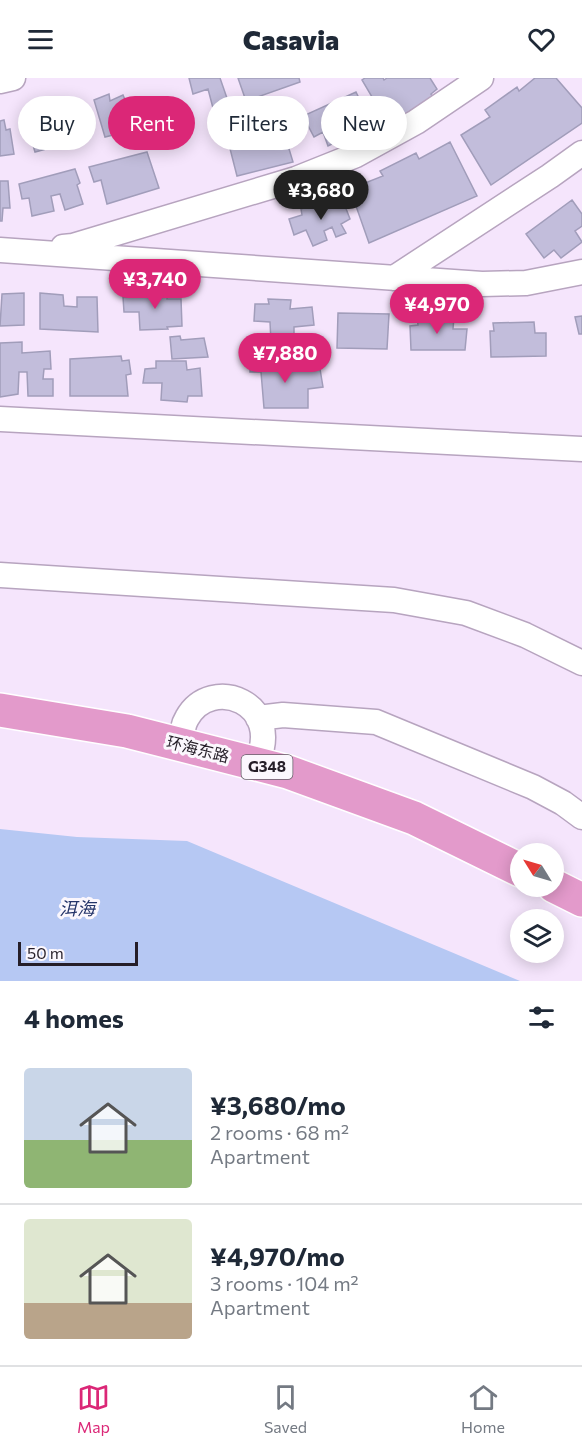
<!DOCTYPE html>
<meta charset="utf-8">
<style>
:root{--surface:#fff;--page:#f6f6f7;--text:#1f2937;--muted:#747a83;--line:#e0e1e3;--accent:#db2777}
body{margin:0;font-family:Commissioner,"Noto Sans SC",sans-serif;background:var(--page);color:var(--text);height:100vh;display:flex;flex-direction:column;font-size:22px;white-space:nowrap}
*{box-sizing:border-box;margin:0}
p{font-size:20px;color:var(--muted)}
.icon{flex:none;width:33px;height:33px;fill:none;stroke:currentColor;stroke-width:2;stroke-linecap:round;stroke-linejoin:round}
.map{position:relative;height:903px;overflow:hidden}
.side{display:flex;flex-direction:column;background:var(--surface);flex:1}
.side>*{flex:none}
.guide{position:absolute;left:18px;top:18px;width:546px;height:54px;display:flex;gap:12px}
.needle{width:39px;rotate:307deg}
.fabs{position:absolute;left:510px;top:765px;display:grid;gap:12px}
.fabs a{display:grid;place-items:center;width:54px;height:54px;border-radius:50%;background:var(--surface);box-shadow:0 3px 15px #0003;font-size:30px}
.scale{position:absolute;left:18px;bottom:15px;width:120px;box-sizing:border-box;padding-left:6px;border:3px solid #251e28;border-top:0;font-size:16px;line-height:21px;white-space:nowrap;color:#251e28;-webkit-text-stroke:4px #fbf7fd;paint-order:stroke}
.price{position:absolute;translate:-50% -51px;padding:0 14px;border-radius:21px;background:var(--accent);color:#fff;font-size:20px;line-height:39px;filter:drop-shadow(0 2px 3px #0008)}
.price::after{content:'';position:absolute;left:50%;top:36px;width:18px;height:14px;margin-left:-9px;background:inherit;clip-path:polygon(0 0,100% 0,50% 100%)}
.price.current{background:#222;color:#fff}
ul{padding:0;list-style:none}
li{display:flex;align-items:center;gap:18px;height:150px;padding:0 24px}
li+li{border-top:2px solid var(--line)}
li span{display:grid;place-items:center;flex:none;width:168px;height:120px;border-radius:6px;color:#555}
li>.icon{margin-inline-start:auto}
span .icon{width:72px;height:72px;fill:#fffc;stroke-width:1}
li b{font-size:26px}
h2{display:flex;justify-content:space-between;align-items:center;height:72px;padding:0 24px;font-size:26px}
.pill{padding:0 21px;border-radius:27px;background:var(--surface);box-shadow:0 3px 15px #0003;font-size:21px;line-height:54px}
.pill.current{background:var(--accent);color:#fff}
header{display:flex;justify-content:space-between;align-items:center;height:78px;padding:0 24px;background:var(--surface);font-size:27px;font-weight:800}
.dock{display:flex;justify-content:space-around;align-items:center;height:84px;border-top:2px solid var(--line);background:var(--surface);font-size:16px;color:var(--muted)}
.dock a{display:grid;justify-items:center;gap:3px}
.dock .current{color:var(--accent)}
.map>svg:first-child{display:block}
</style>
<header><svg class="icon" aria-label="menu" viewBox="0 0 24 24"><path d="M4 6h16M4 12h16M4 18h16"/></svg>Casavia<svg class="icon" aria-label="heart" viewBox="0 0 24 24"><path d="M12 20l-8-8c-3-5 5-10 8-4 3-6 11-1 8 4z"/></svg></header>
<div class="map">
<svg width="582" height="903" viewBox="0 0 582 903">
<rect width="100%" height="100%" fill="#f5e5fc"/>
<path fill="#b6c8f3" d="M0 751 77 759 187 763 520 903H0Z"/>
<path fill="#c2bddb" stroke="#a19dba" stroke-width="1.5" d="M189 0H220L229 26 213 30 208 11 193 16Z
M238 0H299L300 4 246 23Z
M365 0H383L384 2 387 0H430L437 11 431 16 438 25 392 53 362 2Z
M535 0H556L582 30V45L491 107 461 57 490 39 485 32 517 9 519 13Z
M356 14 372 47 328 68 323 54 314 59 303 38Z
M109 16 110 23 123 17 135 46 120 51 121 55 105 59 94 22Z
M281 22 294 58 286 61 293 84 237 98 225 51 251 44 253 50 270 46 265 27Z
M73 28 76 42 84 39 90 59 35 74 28 50 36 47 34 37 46 33 50 46 62 43 60 33Z
M4 42 6 52 10 51 14 76 0 78V43Z
M450 64 477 118 369 165 350 111 383 98 380 93 416 75 419 81Z
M147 74 159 110 107 126 101 102 94 104 89 89Z
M75 91 80 105 77 107 83 126 65 132 60 116 51 118 54 133 32 138 29 120 22 121 19 106Z
M0 103H8L10 130H3L2 143H0Z
M328 121 330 127 343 123 350 141 341 146 346 155 336 159 332 149 324 153 327 162 313 168 306 152 294 157 289 141 302 137 301 131Z
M572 122 582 136V148L575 153 582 164 561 180 554 172 544 180 526 156Z
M136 212 168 214 167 221H181L182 248 167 249 168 251 140 252 139 234H124L123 219 135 218Z
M24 215V247L0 248 2 216Z
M40 215 63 217 64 228 77 229V219H97L98 254 40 251Z
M268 221 291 222 290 231 312 229 314 247 294 249V264H271L270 244 254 243 255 226H269Z
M338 235 389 236 387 271 337 270Z
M417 238 454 239 453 251H467L465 272H411L410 248 418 247Z
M582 238V256H579L575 239Z
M534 244 535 255H546V278L491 279 490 253H494L493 245Z
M180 258 181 262 204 260 208 279 172 281 170 259Z
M22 264V275L50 273 51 291H44L43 301H53V318H28L27 294H19L18 316 0 319V265Z
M268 277 269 288H281V294L320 291 323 309 308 311V330H264L261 294H250V278Z
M121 278 122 283 129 282 131 296 126 297 128 318H70V281Z
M156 283H186L187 292 200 290 202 318H188L187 324 161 322 162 305H143L145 291 156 290Z"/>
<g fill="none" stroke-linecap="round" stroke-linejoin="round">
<g stroke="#b7a4bf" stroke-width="27">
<path id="minor" d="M0 3 13 0
M63 169 73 168 296 101 356 77 416 44 481 0
M0 172 482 206 526 205 582 194
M394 200 550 98 582 75
M0 341 582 371
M0 497 394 522 466 535 525 557 582 585
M258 640 283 637 376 644 533 709 563 725 582 739
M181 667C182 658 182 648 187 640 211 596 286 625 256 686"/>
</g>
<g stroke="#fff" stroke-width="36">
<path id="highway" d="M0 632 127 653 288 694 414 740 520 792
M554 808 582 822"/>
</g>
<use href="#minor" stroke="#fff" stroke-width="24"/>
<use href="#highway" stroke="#e39acb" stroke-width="33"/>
</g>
<g text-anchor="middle" stroke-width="6" stroke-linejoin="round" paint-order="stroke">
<rect fill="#fbf7fd" stroke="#655f68" stroke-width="1.5" x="241.5" y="677" width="51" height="24" rx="4.5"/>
<g font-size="15" font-weight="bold" fill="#251e28">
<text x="267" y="694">G348</text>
</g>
<g font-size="16" fill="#251e28" stroke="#fbf7fd">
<text transform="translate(198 671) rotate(14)" y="6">环海东路</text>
</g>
<g font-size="18" font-style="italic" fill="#243469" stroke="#fbf7fd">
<text x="77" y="837">洱海</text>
</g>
</g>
</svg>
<div class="fabs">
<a><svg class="needle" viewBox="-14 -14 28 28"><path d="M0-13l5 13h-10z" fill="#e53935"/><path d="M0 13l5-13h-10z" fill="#747a83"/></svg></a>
<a><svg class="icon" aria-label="layers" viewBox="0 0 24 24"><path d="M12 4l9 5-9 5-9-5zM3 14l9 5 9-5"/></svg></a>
</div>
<div class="scale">50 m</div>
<b class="price current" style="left:321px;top:143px">¥3,680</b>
<b class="price" style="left:155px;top:232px">¥3,740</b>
<b class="price" style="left:437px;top:257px">¥4,970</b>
<b class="price" style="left:285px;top:306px">¥7,880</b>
<div class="guide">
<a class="pill">Buy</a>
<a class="pill current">Rent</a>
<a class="pill">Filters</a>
<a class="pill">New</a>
</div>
</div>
<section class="side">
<h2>4 homes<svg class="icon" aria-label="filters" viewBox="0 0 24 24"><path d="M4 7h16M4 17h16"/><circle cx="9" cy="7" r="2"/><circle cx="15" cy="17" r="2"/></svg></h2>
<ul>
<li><span style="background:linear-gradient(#c9d6e8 60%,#8fb573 0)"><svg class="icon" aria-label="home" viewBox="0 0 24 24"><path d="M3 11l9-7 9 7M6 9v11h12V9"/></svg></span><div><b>¥3,680/mo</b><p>2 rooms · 68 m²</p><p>Apartment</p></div></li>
<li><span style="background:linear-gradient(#dfe7d0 70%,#b9a48a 0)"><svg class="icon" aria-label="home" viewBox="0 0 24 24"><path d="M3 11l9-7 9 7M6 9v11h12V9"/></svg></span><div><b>¥4,970/mo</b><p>3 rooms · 104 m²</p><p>Apartment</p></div></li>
</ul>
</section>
<nav class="dock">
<a class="current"><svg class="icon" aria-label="map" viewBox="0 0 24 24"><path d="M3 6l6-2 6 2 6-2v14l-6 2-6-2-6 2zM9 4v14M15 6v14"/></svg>Map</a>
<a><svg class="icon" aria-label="saved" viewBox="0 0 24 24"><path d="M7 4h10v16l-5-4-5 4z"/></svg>Saved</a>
<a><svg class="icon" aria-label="home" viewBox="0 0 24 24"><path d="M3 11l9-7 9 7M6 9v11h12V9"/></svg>Home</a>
</nav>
